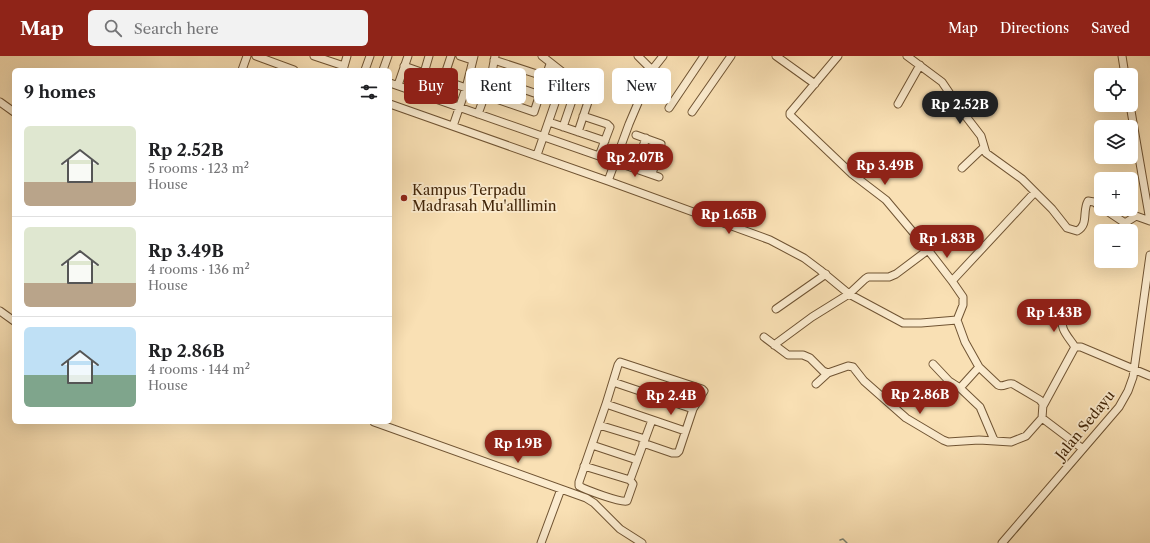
<!DOCTYPE html>
<meta charset="utf-8">
<style>
:root{--surface:#fff;--page:#f2f2f2;--text:#202124;--muted:#757577;--line:#e0e0e0;--accent:#8f2418}
body{margin:0;font-family:"Libre Caslon Text",serif;background:var(--page);color:var(--text);height:100vh;display:flex;flex-direction:column;font-size:15px;white-space:nowrap}
*{box-sizing:border-box;margin:0}
p{font-size:13px;color:var(--muted)}
.icon{flex:none;width:22px;height:22px;fill:none;stroke:currentColor;stroke-width:2;stroke-linecap:round;stroke-linejoin:round}
.map{position:relative;flex:1;overflow:hidden}
.side{position:absolute;left:12px;top:12px;width:380px;height:356px;display:flex;flex-direction:column;background:var(--surface);border-radius:6px;box-shadow:0 4px 16px #0002}
.side>*{flex:none}
.hud{position:absolute;left:404px;top:12px;width:380px;height:36px;display:flex;gap:8px}
.buttons{position:absolute;left:1094px;top:12px;display:grid;gap:8px}
.buttons a{display:grid;place-items:center;width:44px;height:44px;border-radius:6px;background:var(--surface);box-shadow:0 4px 16px #0002;font-size:20px}
.price{position:absolute;translate:-50% -34px;padding:0 9px;border-radius:14px;background:var(--accent);color:#fff;font-size:13px;line-height:26px;filter:drop-shadow(0 1px 2px #0008)}
.price::after{content:'';position:absolute;left:50%;top:24px;width:12px;height:9px;margin-left:-6px;background:inherit;clip-path:polygon(0 0,100% 0,50% 100%)}
.price.current{background:#222;color:#fff}
ul{padding:0;list-style:none}
li{display:flex;align-items:center;gap:12px;height:100px;padding:0 12px}
li+li{border-top:1px solid var(--line)}
li span{display:grid;place-items:center;flex:none;width:112px;height:80px;border-radius:6px;color:#555}
li>.icon{margin-inline-start:auto}
span .icon{width:48px;height:48px;fill:#fffc;stroke-width:1}
li b{font-size:17px}
h2{display:flex;justify-content:space-between;align-items:center;height:48px;padding:0 12px;font-size:17px}
.tag{padding:0 14px;border-radius:6px;background:var(--surface);box-shadow:0 4px 16px #0002;font-size:14px;line-height:36px}
.tag.current{background:var(--accent);color:#fff}
header{display:flex;align-items:center;gap:24px;box-sizing:border-box;height:56px;padding:0 20px;background:var(--accent);color:#fff}
header strong{font-size:19px}
nav{display:flex;gap:22px;margin-inline-start:auto;font-size:14px}
.search{width:280px;height:36px;background:var(--page);display:flex;align-items:center;gap:10px;box-sizing:border-box;padding:0 14px;border-radius:6px;color:var(--muted);font-size:15px}
.map>svg:first-child{display:block}
</style>
<header>
<strong>Map</strong>
<div class="search"><svg class="icon" aria-label="search" viewBox="0 0 24 24"><circle cx="10" cy="10" r="6"/><path d="M15 15l6 6"/></svg>Search here</div>
<nav><a>Map</a><a>Directions</a><a>Saved</a></nav>
</header>
<div class="map">
<svg width="1150" height="487" viewBox="0 0 1150 487">
<rect width="100%" height="100%" fill="#f9e0b4"/>
<filter id="stains"><feTurbulence type="fractalNoise" baseFrequency=".005" numOctaves="4"/><feColorMatrix values="0 0 0 0 .2 0 0 0 0 .09 0 0 0 0 .02 0 0 0 .5 -.17"/></filter>
<radialGradient id="worn" r=".72"><stop offset=".6" stop-color="#630" stop-opacity="0"/><stop offset="1" stop-color="#630" stop-opacity=".3"/></radialGradient>
<g fill="none" stroke-linecap="round" stroke-linejoin="round">
<path stroke="#7a7f70" stroke-width="1.5" d="M840 484 843 483 847 487
M1007 487 1109 368"/>
<g stroke="#705433" stroke-width="9">
<path id="minor" d="M256 0 294 14
M314 0 344 10
M460 0 472 4
M542 0 565 18 576 22 579 24 563 71
M638 0 652 14
M776 0 815 28
M838 0 790 57V59L852 118 886 144 928 194 952 225 963 241V249L957 264
M907 0 942 26 961 54 981 80 986 97 1022 123 1035 136
M1122 0 1125 19
M494 4 546 21
M404 10 466 32
M242 14 247 0
M343 14 347 0
M365 14 370 0
M383 14 388 0
M424 17 429 0
M491 22 540 39
M443 24 451 0
M390 27 659 121
M398 29 408 0
M485 39 534 56 550 8
M0 46 14 56
M390 48 608 125 770 184 804 202 820 214 849 238 903 267H921L957 264 965 286 979 311 998 329C1003 332 1008 326 1013 328L1040 344 1043 348 1042 362 1026 380 1011 386 979 384 948 386 943 384 906 362 864 325 853 311 848 310 828 317 823 315 810 302 803 299H788L764 281
M898 48 920 9
M1130 49 1150 165
M669 52 704 0
M692 56 731 0
M478 58 491 22 495 0
M583 60 607 68 610 71 599 100
M549 66 605 85
M453 70 466 32 474 0
M578 76 589 43
M636 79 661 88 652 118
M537 99 565 18
M962 112 983 92
M635 113 646 82
M608 125 629 68 652 14 663 0
M1104 153 1125 167 1136 160 1150 165
M952 225 1035 136 1052 153 1067 172 1077 175C1089 169 1082 155 1088 145L1094 146 1101 151
M776 253 826 218
M0 255 14 265
M1064 259C1058 272 1068 280 1075 291
M774 289 812 261 849 238 865 223 868 221H889L896 218 928 194
M933 308 949 325 960 332 980 351 994 384
M613 326 693 353
M816 328 828 317
M960 332 979 311
M606 348 685 375
M1043 350 1075 291H1081L1150 320
M1042 362 1083 393
M374 366 586 442 594 447 620 473 642 487
M599 369 645 383
M643 387 672 397H677L679 395 693 353 704 335 702 333 620 306 618 309 606 348 579 426V430C586 434 621 447 627 445L633 428 630 424 652 364
M592 389 637 404
M584 410 630 424
M541 487 561 433
M1002 487 1119 351 1128 335 1133 321 1150 199"/>
</g>
<use href="#minor" stroke="#fbebce" stroke-width="7"/>
</g>
<circle fill="#8f2418" stroke="#fbebce" stroke-width="1.5" cx="404" cy="142" r="4"/>
<g text-anchor="middle" stroke-width="3.5" stroke-linejoin="round" paint-order="stroke">
<g font-size="14" fill="#422508" stroke="#fbebce" text-anchor="start">
<text x="412" y="139">Kampus Terpadu<tspan x="412" dy="16">Madrasah Mu'alllimin</tspan></text>
</g>
<g font-size="14" fill="#422508" stroke="#fbebce">
<text transform="translate(1085 369) rotate(-51)" y="5">Jalan Sedayu</text>
</g>
</g>
<rect width="100%" height="100%" filter="url(#stains)"/>
<rect width="100%" height="100%" fill="url(#worn)"/>
</svg>
<div class="buttons">
<a><svg class="icon" aria-label="locate" viewBox="0 0 24 24"><circle cx="12" cy="12" r="6"/><path d="M12 2v4M12 18v4M2 12h4M18 12h4"/></svg></a>
<a><svg class="icon" aria-label="layers" viewBox="0 0 24 24"><path d="M12 4l9 5-9 5-9-5zM3 14l9 5 9-5"/></svg></a>
<a>+</a>
<a>−</a>
</div>
<b class="price current" style="left:960px;top:69px">Rp 2.52B</b>
<b class="price" style="left:635px;top:122px">Rp 2.07B</b>
<b class="price" style="left:885px;top:130px">Rp 3.49B</b>
<b class="price" style="left:729px;top:179px">Rp 1.65B</b>
<b class="price" style="left:947px;top:203px">Rp 1.83B</b>
<b class="price" style="left:1054px;top:277px">Rp 1.43B</b>
<b class="price" style="left:920px;top:359px">Rp 2.86B</b>
<b class="price" style="left:671px;top:360px">Rp 2.4B</b>
<b class="price" style="left:518px;top:408px">Rp 1.9B</b>
<div class="hud">
<a class="tag current">Buy</a>
<a class="tag">Rent</a>
<a class="tag">Filters</a>
<a class="tag">New</a>
</div>
<section class="side">
<h2>9 homes<svg class="icon" aria-label="filters" viewBox="0 0 24 24"><path d="M4 7h16M4 17h16"/><circle cx="9" cy="7" r="2"/><circle cx="15" cy="17" r="2"/></svg></h2>
<ul>
<li><span style="background:linear-gradient(#dfe7d0 70%,#b9a48a 0)"><svg class="icon" aria-label="home" viewBox="0 0 24 24"><path d="M3 11l9-7 9 7M6 9v11h12V9"/></svg></span><div><b>Rp 2.52B</b><p>5 rooms · 123 m²</p><p>House</p></div></li>
<li><span style="background:linear-gradient(#dfe7d0 70%,#b9a48a 0)"><svg class="icon" aria-label="home" viewBox="0 0 24 24"><path d="M3 11l9-7 9 7M6 9v11h12V9"/></svg></span><div><b>Rp 3.49B</b><p>4 rooms · 136 m²</p><p>House</p></div></li>
<li><span style="background:linear-gradient(#bfe0f5 60%,#7fa58c 0)"><svg class="icon" aria-label="home" viewBox="0 0 24 24"><path d="M3 11l9-7 9 7M6 9v11h12V9"/></svg></span><div><b>Rp 2.86B</b><p>4 rooms · 144 m²</p><p>House</p></div></li>
</ul>
</section>
</div>
